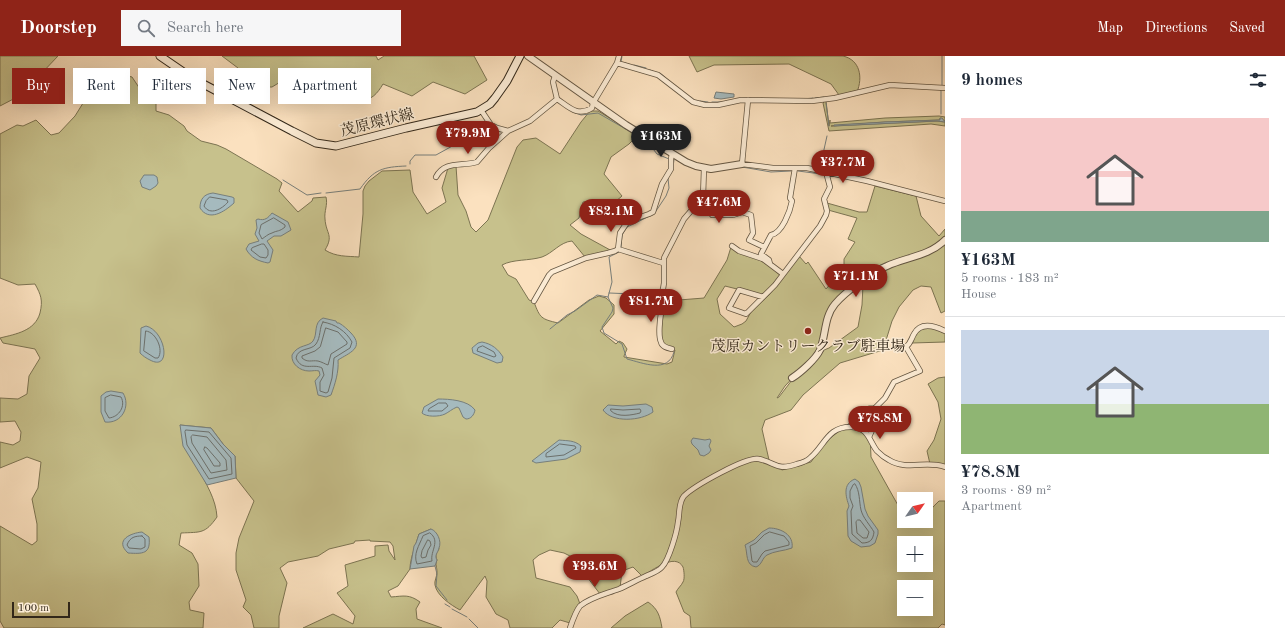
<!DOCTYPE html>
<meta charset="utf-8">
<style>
:root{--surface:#fff;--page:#f6f6f7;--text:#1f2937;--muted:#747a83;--line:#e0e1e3;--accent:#8f2418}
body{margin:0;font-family:"Old Standard TT","Noto Serif JP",serif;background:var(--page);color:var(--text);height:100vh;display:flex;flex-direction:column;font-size:15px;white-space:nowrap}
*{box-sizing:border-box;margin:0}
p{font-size:13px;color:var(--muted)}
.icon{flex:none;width:22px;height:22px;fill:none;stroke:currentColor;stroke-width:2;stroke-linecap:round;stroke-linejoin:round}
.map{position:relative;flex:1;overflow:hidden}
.panel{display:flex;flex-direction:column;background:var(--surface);width:340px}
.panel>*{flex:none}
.guide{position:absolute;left:12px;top:12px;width:380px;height:36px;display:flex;gap:8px}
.needle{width:26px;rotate:56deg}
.tools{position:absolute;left:897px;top:436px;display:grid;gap:8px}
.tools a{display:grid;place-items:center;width:36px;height:36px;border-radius:0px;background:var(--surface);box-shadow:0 4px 16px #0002;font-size:20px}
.scale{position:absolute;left:12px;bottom:10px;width:58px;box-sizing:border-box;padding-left:4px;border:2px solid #322719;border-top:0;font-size:11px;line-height:14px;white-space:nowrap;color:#322719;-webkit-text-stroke:3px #fcecd5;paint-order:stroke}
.price{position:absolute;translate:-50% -34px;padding:0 9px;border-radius:14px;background:var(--accent);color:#fff;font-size:13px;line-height:26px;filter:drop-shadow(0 1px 2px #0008)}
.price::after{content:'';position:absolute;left:50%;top:24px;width:12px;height:9px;margin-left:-6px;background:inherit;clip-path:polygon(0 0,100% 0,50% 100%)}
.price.current{background:#222;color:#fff}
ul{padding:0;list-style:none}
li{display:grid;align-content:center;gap:8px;height:212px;padding:0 16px}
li+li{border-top:1px solid var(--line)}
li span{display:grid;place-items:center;height:124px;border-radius:0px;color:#555}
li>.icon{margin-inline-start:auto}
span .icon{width:72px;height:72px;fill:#fffc;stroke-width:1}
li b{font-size:17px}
h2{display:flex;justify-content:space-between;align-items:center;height:48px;padding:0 16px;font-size:17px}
.pill{padding:0 14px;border-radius:0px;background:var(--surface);box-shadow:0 4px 16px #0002;font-size:14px;line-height:36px}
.pill.current{background:var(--accent);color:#fff}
header{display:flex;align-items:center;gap:24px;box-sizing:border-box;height:56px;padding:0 20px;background:var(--accent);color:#fff}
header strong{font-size:19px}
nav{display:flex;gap:22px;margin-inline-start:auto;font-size:14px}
.search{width:280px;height:36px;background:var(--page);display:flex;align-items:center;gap:10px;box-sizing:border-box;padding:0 14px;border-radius:0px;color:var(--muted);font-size:15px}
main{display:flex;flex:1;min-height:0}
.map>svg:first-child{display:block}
</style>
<header>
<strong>Doorstep</strong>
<div class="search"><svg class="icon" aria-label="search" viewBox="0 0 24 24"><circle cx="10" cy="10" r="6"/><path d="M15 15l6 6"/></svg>Search here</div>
<nav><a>Map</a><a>Directions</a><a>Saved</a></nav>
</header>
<main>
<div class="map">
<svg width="945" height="572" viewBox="0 0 945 572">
<rect width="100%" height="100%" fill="#fbe1bf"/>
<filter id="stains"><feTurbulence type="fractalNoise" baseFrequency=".005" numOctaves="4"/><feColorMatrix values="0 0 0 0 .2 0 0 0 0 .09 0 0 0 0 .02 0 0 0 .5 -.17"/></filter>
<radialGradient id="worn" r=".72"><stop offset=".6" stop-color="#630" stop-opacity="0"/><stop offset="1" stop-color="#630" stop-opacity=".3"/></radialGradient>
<path fill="#c7c18c" stroke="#7c7452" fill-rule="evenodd" d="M0 0H58L40 19 30 33 23 38 0 50Z
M222 0H376L378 4 384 0H474L487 24 465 38 433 26 412 40 383 28C377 38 372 44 359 45L300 14 272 31H255L244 45 231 38 238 12Z
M689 0H843C860 4 863 21 857 36L839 39 831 28 789 8 714 9 697 16Z
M100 13 132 21 140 33 156 46V55L169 59 184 70 187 75 201 85 217 89 226 93 277 123 282 127 279 135 298 156 312 145 313 142 326 141C328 149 324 155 325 163 326 178 334 179 325 194 336 201 347 200 359 201L363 158V135L365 130 369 125 382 115 410 114 413 136 427 158 446 146 442 132 448 112 456 110 458 139 466 155 471 171 476 176 488 164 517 91 523 84 536 82 560 98 581 66 590 55H598L638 79 629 88 611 101 604 118 622 140 608 152 599 144 583 146 579 162 570 169 581 178 612 195 585 201 572 185C560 186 553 197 542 201 529 205 513 203 502 209L508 219 516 223 529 244 534 246C540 262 541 263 558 267L589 244 599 240 606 242 614 249V258L600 275 616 288 619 285 623 287 627 293 624 300V301L667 308 672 306 675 294 661 286 658 248 661 239 679 244 704 242 727 204 731 191C749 198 765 205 780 219L766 236 761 239 725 230 717 243 720 258 734 271 742 268 746 265 752 254 769 239 799 200 806 208 808 206 826 233 839 218 844 210V203L855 186 848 183 857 162 828 154 827 147 859 156H867L875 130 916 140 921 160 939 180 945 173V255L941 257 931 231 921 230 913 234 899 251 892 265 883 294 840 307 803 339 791 354 765 364 762 373 769 404 782 414 811 406 825 386 856 362 861 353 869 350H874L870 377 871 401 904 460V465H926C926 457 934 450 939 445H945V569L942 568 938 572H691L690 560 684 556 676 536C678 532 681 530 683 526 685 523 684 514 683 511 675 496 652 515 642 520L633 511 622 515 620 532 600 538 572 501 564 497 550 494 539 499 533 504 536 522 570 531 577 540 580 548 570 567 560 564 552 572H510L508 564 496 558 486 541 487 525 485 520 460 554C451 549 437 540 435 529 434 525 437 521 437 516 437 511 435 509 437 504 435 500 436 497 439 493L431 473 419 478C416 489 410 502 410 513L398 530 388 535 391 541C404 540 409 538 420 546L416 553 417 563 442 572H303L333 558 353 568 355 560 337 537 348 530 345 509 375 500V490L388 489 389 495 395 504 393 490 390 486 370 485V484L355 485 354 487 329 493 318 500 288 506 280 512 287 527 279 560V572H254L251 559 243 551 246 544 236 514V497L239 482 254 445 236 422 235 400 223 388 211 372 180 369C186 383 191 399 198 412 206 428 216 443 217 461 205 478 201 476 181 477L179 489 192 497 198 508 199 530 189 546 190 554 204 557 203 572H4L0 565V470L32 489 37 485V468L32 443 38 432 41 406 27 401 0 412V386L13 389 20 385 21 376 15 365 0 366V342L18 343 27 338 29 320 40 302 35 293 3 287 0 282C16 278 35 275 40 257 43 244 41 239 35 228L18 229 0 222V78L17 69 23 70 36 64 51 79 59 77 75 60 98 23ZM863 229 862 249 858 271 829 292 824 294 817 304 792 324 779 341 777 342 785 330 815 298 835 245ZM904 487H926V509H904ZM904 531H926V553H904Z
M825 45H826L829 70 830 64V67L885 62 939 60 945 61V65L940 62V64L885 66 831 70 937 65 945 66V70L931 68 829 75 823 47Z
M926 270 945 276V286L912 287 917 275Z
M945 321V409L930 408 927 395 934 384 941 363 938 346 928 328 938 322Z
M648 546C658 553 660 560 662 572H611L625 560Z"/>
<path fill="#a5babe" stroke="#777f7c" d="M716 36 734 38V41L721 43 714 42Z
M940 62H942L945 66 937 65 834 70V69L885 66 940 64Z
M144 119H154L157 121 158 127 156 130 150 134 142 131 140 125Z
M213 137 232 141 234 142V147C224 156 209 166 200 152 200 143 204 138 213 137Z
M272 157 288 166 291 174 281 180H274L267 185 273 194 270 206 268 207C258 205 251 202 246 193L249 188 259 185 255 178 257 172 256 164 258 163C265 165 268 162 272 157Z
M323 262 336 265 337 267H339C344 270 347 273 351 277 365 292 349 297 338 304 339 316 335 328 331 339L326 341 318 339 315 325 320 319 319 315C316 314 313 315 309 315 300 315 291 308 292 299 298 288 309 291 313 285 318 278 313 267 323 262Z
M146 270C166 275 172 316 150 304 146 302 143 300 140 297L141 272Z
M482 286C492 288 498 293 503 301L502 306 497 307 473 297 472 292 478 287Z
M111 335 123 337C131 350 122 368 105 366L101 356V340L106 336Z
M438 343C449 343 468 344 475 354 474 359 471 363 466 363L463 361 459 352 457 351C452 353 449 356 445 358 439 361 426 361 422 357L424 351Z
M646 348 652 351 653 356C641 365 612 367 603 354L608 349 623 350Z
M180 369 211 372 223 388 235 400 236 422 207 429 183 390Z
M693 382 705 384 710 383 711 385 709 390 711 394 709 397 704 400 700 399 698 394 692 388 691 385Z
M559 384C568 385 574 384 581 390L580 396 566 403 536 407 532 405Z
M855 423 859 426 861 431 865 453 868 460 878 474V478L875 487 870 490 861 491 851 485 848 480 847 455 849 450C846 441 842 428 855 423Z
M769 472C781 472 794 479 792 492 784 495 774 495 767 499 762 502 762 509 756 511 745 509 748 498 745 489L754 484 762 476Z
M431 473C437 475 442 485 439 492 438 497 434 499 437 504L435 510 410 513 414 490 416 487 419 478Z
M142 476 149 481C151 498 143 498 128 497 114 484 131 477 142 476Z"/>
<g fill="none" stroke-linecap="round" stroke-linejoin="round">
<path stroke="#6c706c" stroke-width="1" d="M210 141 227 144 228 146C222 153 210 160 204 150L206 145Z
M274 162 285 169V171C279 176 278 174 272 177 268 178 265 181 262 183L259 177 261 169Z
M262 188H264L268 194V199L266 202 260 201 251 194 252 192Z
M323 266C335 268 346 275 352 286L350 292 334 302 332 322 328 336 326 337 320 335V326L324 319 322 312C313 307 302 316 296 302 298 291 311 295 316 288 321 281 319 272 323 266Z
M326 272 338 276 347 286V288L331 298 328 309C325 308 322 306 318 305 311 304 308 307 302 302V300L315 295 320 291Z
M146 275C156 276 164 294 158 302H155L144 295Z
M483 290 494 296 496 300 494 301 477 295 478 292Z
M111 339 121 341C126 350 119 361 109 362L105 355V342Z
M439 347H446L448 350 442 355H428L429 353Z
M611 353 623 354 640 353 641 355 640 357C632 359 618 362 611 355Z
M186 374 209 376 231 402 232 418 209 423 187 389 185 376Z
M193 379 207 381 226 404 227 414 211 417 192 387 191 381Z
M560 388 575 390 576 392 564 399 546 401V398Z
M205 391 207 392 220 407V410H214L204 394Z
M855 428C860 435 859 445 861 454 863 462 870 469 874 476 873 484 870 487 862 487L852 478 851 455 853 450 850 442V435L853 429Z
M858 464H860L869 476 867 482H863L857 477 856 466Z
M770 476 784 480 789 486V489L765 495 762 498 757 506H753L752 505 750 490 756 487 764 479Z
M430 477C441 485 430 495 432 505L417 508C413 498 419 490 423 480Z
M142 480 145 483V491L141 493 129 492 127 489C130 481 135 480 142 480Z
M428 484 430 485 431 489 428 494 426 501 422 502 421 500 422 495Z"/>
<path stroke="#777f7c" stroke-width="1" d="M622 0 621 6 629 8
M634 9 646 12
M650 14 655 16
M660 17 674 29
M942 29V0
M941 34V58
M744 42H751
M815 42 824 41
M803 43 813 42
M700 45 708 46
M712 46H722
M826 47 829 70
M551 51 555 48
M573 56 581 59 598 57 636 79
M639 82 650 89 657 98 669 103
M410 108V105L415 99H436L485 72 501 76
M673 111 674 104
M742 111 771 116 791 115
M822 111 823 98 827 80
M798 115 821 118
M283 124 307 139 321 137
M326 137 360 133C374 113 383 111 406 110
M621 191 622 179 627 171 654 158 666 140 669 132 668 122
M619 196 609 201 612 226 608 241 613 252 612 256 602 271 604 277 622 288 627 303C643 307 668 318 674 296
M609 237 657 239
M550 273 567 259 575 255 597 239 608 241
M435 510 437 518 436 530 447 544
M445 548 450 551
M452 553 467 561
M469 563 478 572"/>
<g stroke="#645642" stroke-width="6">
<path id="minor" d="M617 7 658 19 693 46 705 49H718L741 44 812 45 835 42 890 29 945 32
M557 43C569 51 577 61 592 52L593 47 617 7 619 0
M748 44 742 108 773 112H807L867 125 945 145
M481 54 491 69 497 72 508 75 530 65 557 43 553 26 555 20
M704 112 703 141 704 144 709 147 712 159H733L742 156 751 159 753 177 749 184 764 191
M436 121C445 104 462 111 477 106L489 92 508 75
M732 190 739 195 763 203 783 218
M618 193 620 177 626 168 629 165 649 158 653 156 662 128 671 113V103L672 98
M770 208 769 204 761 198 771 179C782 177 790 156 792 145L790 142 795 112
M763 241 739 234 729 252 746 258 775 229 820 170 826 159 827 155 824 143 830 131 826 116
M534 245 549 219 552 216 586 202 608 197 615 195 618 193 663 207
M672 293C668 292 662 291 661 286 658 280 660 263 661 257L658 249V244L663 233 664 227V202L684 163 703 141
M869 381 873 372 875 352 885 342 894 326 920 315 906 291C911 287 911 283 914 278 921 265 935 270 945 275
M570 572C572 566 576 555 580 550 591 541 606 538 619 533 628 529 637 524 646 520 651 518 659 515 662 511 669 504 677 476 678 466 680 458 678 447 684 440 694 430 747 400 759 403 777 407 776 415 797 408 801 407 807 405 810 402 825 390 827 370 852 371 869 372 869 385 877 395 880 398 885 402 889 404 907 415 927 404 945 411"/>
</g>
<g stroke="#645642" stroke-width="8">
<path id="tertiary" d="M528 0 626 69 686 106 696 110 711 113 742 108
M792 322C800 317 816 303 820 294 826 279 824 261 835 248 845 236 872 216 887 210 907 201 929 200 945 184"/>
</g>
<g stroke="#322719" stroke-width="9">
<path id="secondary" d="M160 0 192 22 292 75 316 87 336 90 406 72 477 56 490 48 495 42 507 25 520 0"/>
</g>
<use href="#minor" stroke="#fcecd5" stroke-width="4.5"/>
<use href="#tertiary" stroke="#fcecd5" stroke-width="6"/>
<use href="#secondary" stroke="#fcecd5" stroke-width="7"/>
</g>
<circle fill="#8f2418" stroke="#fcecd5" stroke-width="1.5" cx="808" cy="275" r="4"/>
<g text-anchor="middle" stroke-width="3" stroke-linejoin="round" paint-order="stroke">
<g font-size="15" fill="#322719" stroke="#fcecd5">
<text transform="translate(377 66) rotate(-14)" y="5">茂原環状線</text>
</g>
<g font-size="15" fill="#322719" stroke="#fcecd5">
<text x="808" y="295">茂原カントリークラブ駐車場</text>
</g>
</g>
<rect width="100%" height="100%" filter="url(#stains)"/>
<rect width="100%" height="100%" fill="url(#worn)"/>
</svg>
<div class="tools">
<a><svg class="needle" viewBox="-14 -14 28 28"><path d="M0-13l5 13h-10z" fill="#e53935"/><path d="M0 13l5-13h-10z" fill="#747a83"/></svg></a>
<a>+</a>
<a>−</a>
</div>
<div class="scale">100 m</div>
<b class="price" style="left:468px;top:99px">¥79.9M</b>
<b class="price current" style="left:661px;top:102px">¥163M</b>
<b class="price" style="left:843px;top:128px">¥37.7M</b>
<b class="price" style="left:719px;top:168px">¥47.6M</b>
<b class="price" style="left:611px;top:177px">¥82.1M</b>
<b class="price" style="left:856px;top:242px">¥71.1M</b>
<b class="price" style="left:651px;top:267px">¥81.7M</b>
<b class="price" style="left:880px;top:384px">¥78.8M</b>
<b class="price" style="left:595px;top:532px">¥93.6M</b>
<div class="guide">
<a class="pill current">Buy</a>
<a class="pill">Rent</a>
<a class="pill">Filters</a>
<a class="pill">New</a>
<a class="pill">Apartment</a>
</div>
</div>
<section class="panel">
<h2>9 homes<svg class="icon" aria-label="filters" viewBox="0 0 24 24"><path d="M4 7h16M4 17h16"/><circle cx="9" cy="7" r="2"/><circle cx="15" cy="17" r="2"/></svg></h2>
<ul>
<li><span style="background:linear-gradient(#f6c9c9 75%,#7fa58c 0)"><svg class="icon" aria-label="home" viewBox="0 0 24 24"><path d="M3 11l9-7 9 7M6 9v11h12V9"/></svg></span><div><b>¥163M</b><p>5 rooms · 183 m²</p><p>House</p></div></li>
<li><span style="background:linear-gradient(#c9d6e8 60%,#8fb573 0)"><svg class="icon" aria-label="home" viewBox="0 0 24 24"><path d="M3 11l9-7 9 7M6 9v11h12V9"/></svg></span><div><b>¥78.8M</b><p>3 rooms · 89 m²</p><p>Apartment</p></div></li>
</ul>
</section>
</main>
